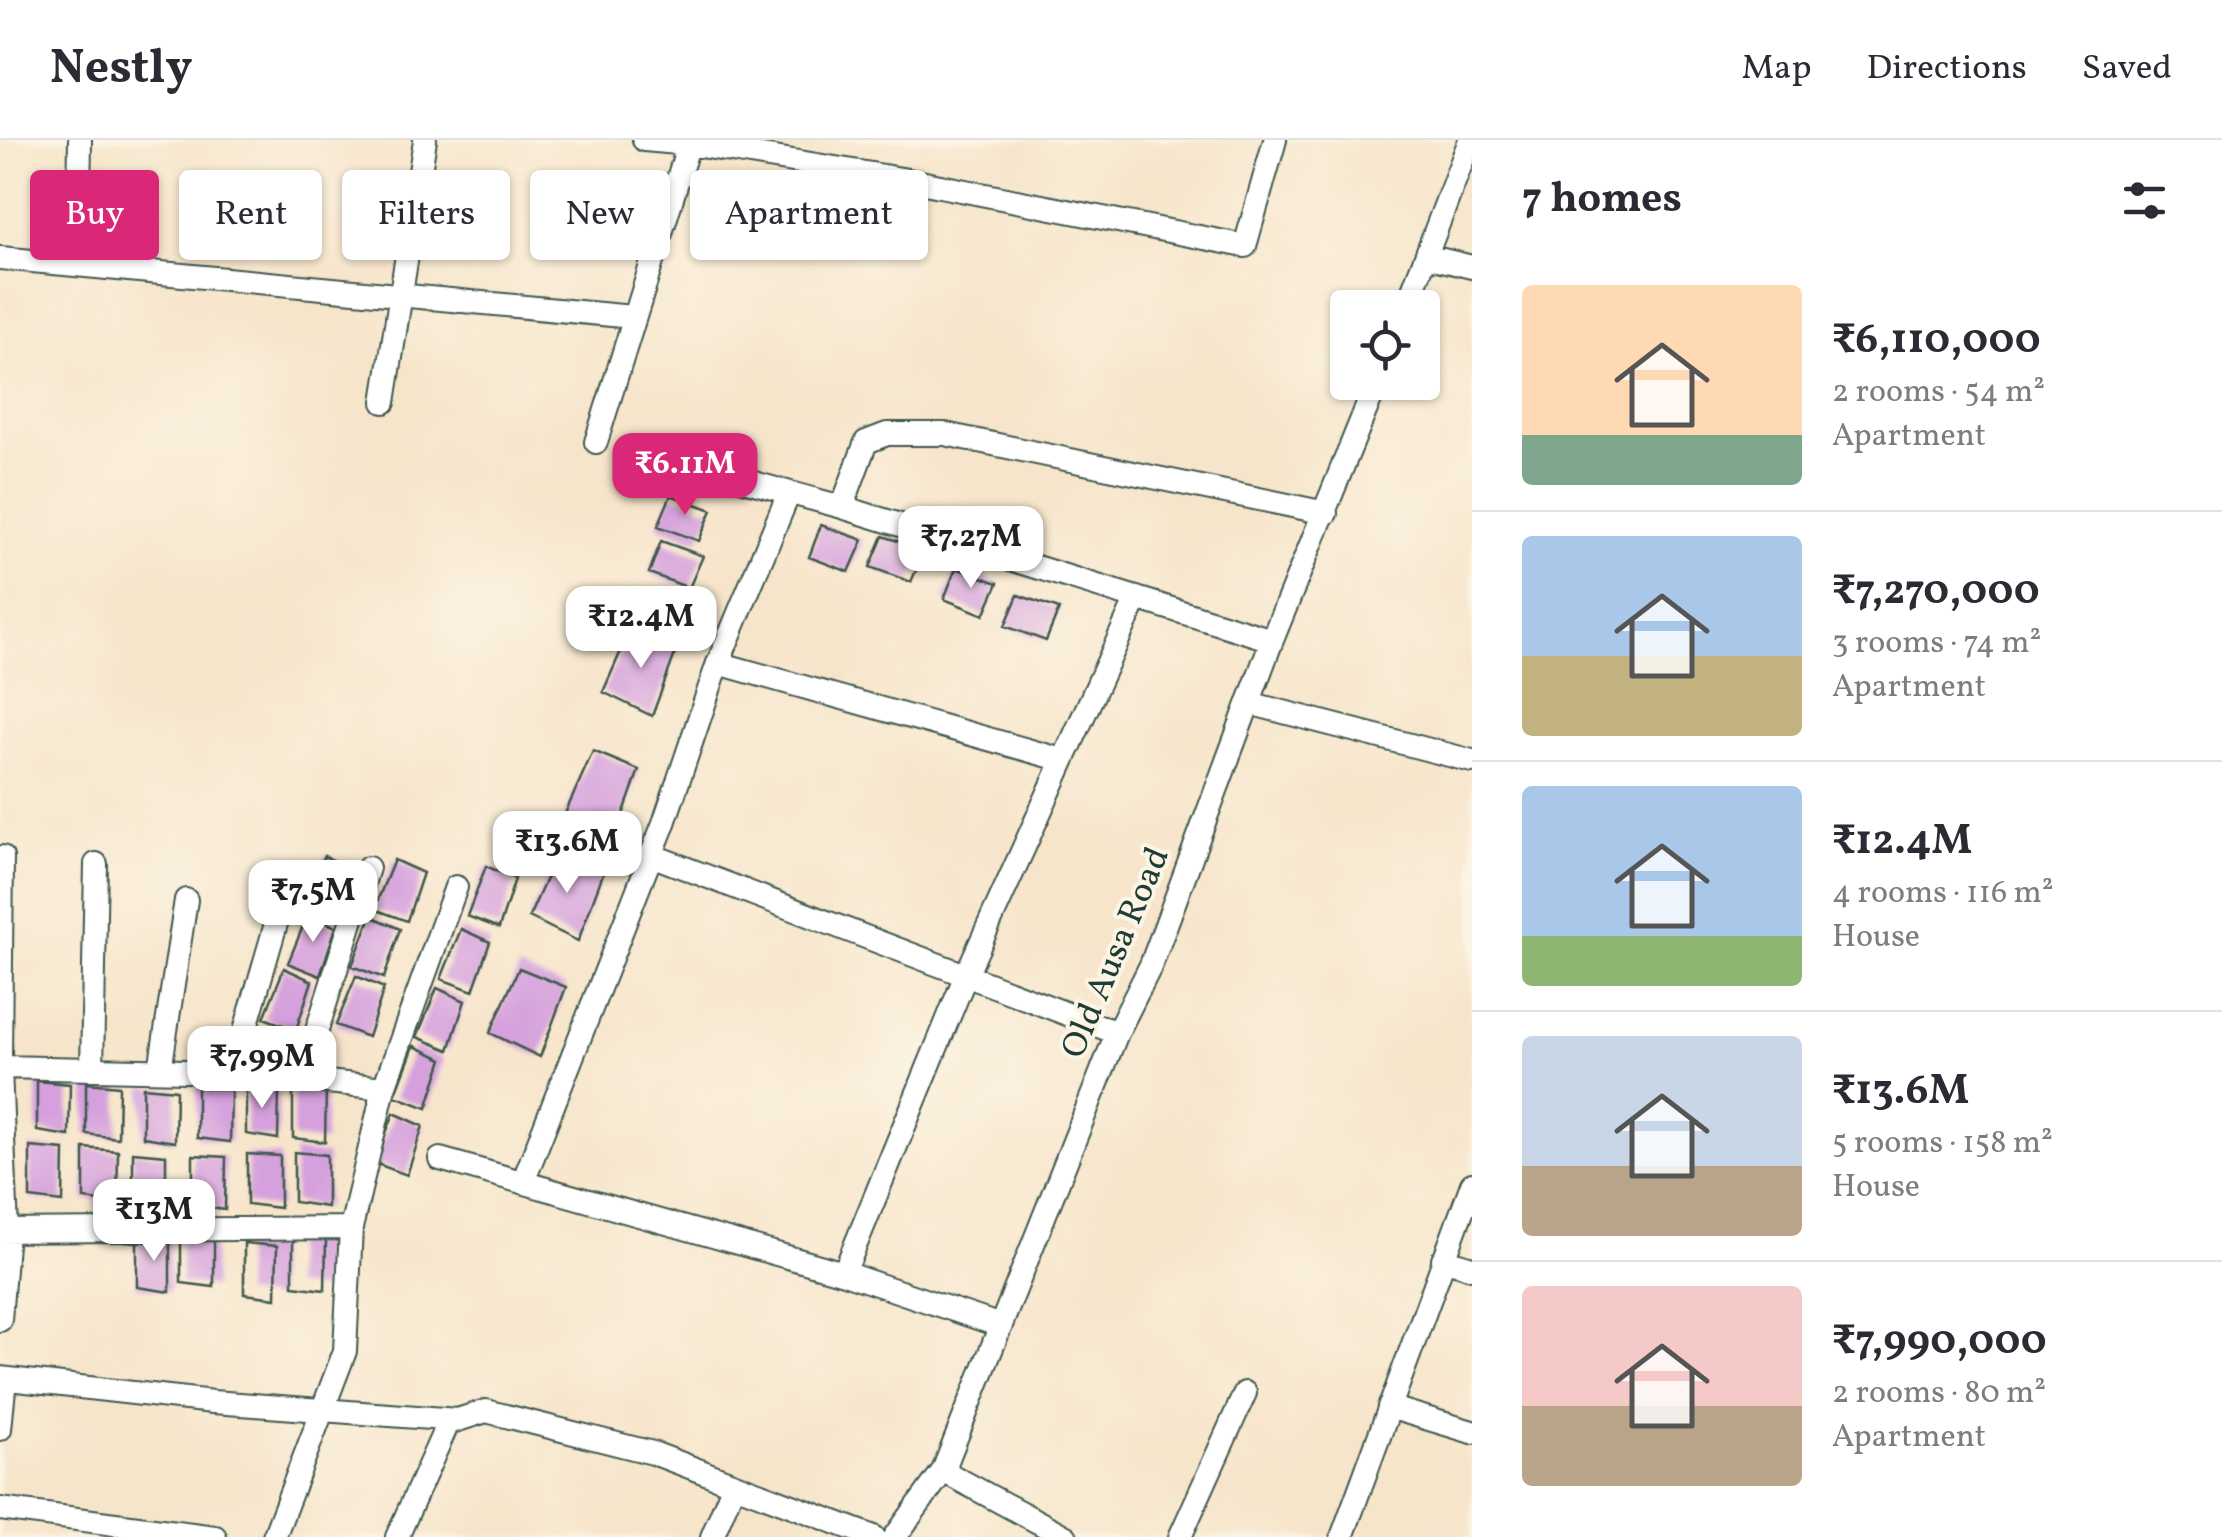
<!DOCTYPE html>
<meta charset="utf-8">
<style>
:root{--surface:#fff;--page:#f2f2f3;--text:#2b2b33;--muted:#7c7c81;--line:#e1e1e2;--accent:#db2777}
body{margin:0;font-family:Vollkorn,serif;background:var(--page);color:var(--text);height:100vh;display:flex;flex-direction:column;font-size:38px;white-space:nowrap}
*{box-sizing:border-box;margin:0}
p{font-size:32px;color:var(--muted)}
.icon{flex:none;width:55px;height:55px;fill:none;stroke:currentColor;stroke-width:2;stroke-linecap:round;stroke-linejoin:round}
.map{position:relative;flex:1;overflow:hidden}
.sheet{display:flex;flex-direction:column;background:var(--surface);width:750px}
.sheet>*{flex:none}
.top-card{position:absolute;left:30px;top:30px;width:950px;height:90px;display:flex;gap:20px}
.fabs{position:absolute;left:1330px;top:150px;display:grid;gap:20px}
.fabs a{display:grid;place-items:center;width:110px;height:110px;border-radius:10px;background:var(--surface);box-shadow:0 2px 8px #0004;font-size:50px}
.price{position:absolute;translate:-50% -85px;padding:0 22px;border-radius:20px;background:#fff;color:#222;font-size:32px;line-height:65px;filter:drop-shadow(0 2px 5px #0008)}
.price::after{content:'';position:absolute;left:50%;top:60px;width:30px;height:22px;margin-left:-15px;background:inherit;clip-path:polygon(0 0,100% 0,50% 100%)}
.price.on{background:var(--accent);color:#fff}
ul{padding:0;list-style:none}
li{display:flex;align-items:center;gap:30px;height:250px;padding:0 50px}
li+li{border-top:2px solid var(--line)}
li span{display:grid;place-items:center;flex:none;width:280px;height:200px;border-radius:10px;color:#555}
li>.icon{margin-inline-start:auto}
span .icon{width:120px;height:120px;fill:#fffc;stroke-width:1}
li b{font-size:42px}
h2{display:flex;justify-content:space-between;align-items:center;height:120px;padding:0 50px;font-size:42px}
.chip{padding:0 35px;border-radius:10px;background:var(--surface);box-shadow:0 2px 8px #0004;font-size:35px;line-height:90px}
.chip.on{background:var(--accent);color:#fff}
header{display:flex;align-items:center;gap:60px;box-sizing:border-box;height:140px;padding:0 50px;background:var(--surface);border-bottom:2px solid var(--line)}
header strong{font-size:48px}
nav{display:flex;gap:55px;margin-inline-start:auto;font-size:35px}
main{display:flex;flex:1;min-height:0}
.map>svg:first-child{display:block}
</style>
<header>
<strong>Nestly</strong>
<nav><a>Map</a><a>Directions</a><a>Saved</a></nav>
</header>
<main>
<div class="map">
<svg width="1472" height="1397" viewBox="0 0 1472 1397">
<rect width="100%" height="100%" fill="#fcf5e5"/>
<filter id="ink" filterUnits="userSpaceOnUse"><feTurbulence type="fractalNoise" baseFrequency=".01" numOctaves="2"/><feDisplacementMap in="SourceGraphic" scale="20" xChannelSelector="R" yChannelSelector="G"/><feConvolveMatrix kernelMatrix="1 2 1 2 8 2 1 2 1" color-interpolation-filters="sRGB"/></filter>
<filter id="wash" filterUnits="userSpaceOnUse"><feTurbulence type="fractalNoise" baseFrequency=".0048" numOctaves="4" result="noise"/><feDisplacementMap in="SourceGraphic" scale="40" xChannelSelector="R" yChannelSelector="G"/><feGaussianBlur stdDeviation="2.25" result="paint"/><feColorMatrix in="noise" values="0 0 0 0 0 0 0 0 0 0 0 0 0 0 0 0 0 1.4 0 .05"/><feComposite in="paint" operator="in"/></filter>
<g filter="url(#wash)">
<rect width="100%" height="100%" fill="#f7e5cb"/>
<g id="blocks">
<path fill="#d5a0dd" d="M671 355 712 370 699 401 658 386Z
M821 385 863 400 849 432 809 417Z
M883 396 925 410 911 442 870 427Z
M661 401 703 416 689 448 649 433Z
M956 428 998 443 984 475 944 459Z
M1018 455 1059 469 1046 501 1005 486Z
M632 486 678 506 652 576 603 552Z
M593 611 639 630 614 700 564 676Z
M558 712 604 731 578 801 529 777Z
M324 716 352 729 336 778 304 765Z
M394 720 423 733 407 781 374 769Z
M486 726 515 739 499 788 467 776Z
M308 774 336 787 320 836 288 823Z
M371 776 400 789 384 838 352 826Z
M461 789 490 802 473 851 441 839Z
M284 828 312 841 296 890 264 878Z
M519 828 566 847 540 917 490 893Z
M356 836 384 848 368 897 336 885Z
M437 848 465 861 449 910 417 897Z
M414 906 443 919 427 968 395 956Z
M37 941 70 944 69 996 37 991Z
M86 943 119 946 118 998 86 994Z
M246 944 279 947 278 999 246 994Z
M143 947 176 950 175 1002 143 997Z
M197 947 231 950 230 1002 197 998Z
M293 947 326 950 325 1002 293 998Z
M394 973 423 986 407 1035 374 1023Z
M30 1007 64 1010 63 1062 30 1058Z
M84 1008 118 1011 117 1063 84 1059Z
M133 1012 166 1015V1067L133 1062Z
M294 1012 327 1015V1067L294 1062Z
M247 1014 280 1016V1068L247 1064Z
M193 1015 226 1017 225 1070 193 1065Z
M181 1093 214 1096V1147L181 1143Z
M293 1096 326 1099 325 1150 293 1146Z
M137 1097 170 1100V1152L137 1147Z
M244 1103 277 1106 276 1158 244 1154Z"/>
</g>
</g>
<g filter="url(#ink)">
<use href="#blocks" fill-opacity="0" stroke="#3f564b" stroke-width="2.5"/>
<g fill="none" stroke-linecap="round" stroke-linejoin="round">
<g stroke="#3f564b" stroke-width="26">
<path id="minor" d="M644 0 689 4 920 42 1245 106 1275 0
M1426 116 1470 0
M0 118 633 177
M78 125 80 0
M1406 168 1426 116 1472 127
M384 262 425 0
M596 302 690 0
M725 335 842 367 1272 500
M842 367 866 302 887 294H945L1326 373
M718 523 1063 620
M1249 563 1472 621
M651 715 1117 893
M0 920 2 717
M0 927 233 932 384 948
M0 929 7 1091 0 1180
M92 929 96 724
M160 930 186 760
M233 932 289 739
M302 938 368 728
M440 1019 844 1133 1001 1186
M523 1042 664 683 718 523 789 353
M0 1091 351 1088
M1443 1119 1472 1128
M844 1133 966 835 1137 458
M0 1238 213 1262 458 1280
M1389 1267 1472 1292
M0 1289 5 1239
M943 1331 1066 1397
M0 1369 215 1397
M274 1397 345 1211 351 1088 384 948 456 747
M397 1397 448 1283 486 1271 653 1313 874 1397
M712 1397 734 1344
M895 1397 943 1331 1117 893 1151 825 1272 500 1377 242
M1180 1397 1245 1253
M1342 1397 1472 1044"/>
</g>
<use href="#minor" stroke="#fff" stroke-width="22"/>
</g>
</g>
<g text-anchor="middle" stroke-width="8" stroke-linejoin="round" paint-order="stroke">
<g font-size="35" fill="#1f3d34" stroke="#fcf5e5">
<text transform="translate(1114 812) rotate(-67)" y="12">Old Ausa Road</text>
</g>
</g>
</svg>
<div class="fabs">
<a><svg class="icon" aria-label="locate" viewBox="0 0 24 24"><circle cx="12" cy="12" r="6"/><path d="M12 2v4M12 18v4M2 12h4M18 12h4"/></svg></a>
</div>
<b class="price on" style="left:685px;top:378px">₹6.11M</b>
<b class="price" style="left:971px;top:451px">₹7.27M</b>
<b class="price" style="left:641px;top:531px">₹12.4M</b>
<b class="price" style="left:567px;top:756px">₹13.6M</b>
<b class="price" style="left:313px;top:805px">₹7.5M</b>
<b class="price" style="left:262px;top:971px">₹7.99M</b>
<b class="price" style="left:154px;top:1124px">₹13M</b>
<div class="top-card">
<a class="chip on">Buy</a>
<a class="chip">Rent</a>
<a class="chip">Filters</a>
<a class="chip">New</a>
<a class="chip">Apartment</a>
</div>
</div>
<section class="sheet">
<h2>7 homes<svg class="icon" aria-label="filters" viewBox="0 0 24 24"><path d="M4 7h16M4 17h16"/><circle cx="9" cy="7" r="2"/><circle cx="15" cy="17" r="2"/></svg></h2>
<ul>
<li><span style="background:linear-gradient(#ffd9b3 75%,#7fa58c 0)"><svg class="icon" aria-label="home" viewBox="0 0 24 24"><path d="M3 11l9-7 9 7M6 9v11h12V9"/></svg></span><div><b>₹6,110,000</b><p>2 rooms · 54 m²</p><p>Apartment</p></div></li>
<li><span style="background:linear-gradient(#a9c7e8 60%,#c2b280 0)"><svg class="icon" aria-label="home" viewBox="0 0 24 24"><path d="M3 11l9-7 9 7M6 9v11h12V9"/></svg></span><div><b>₹7,270,000</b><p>3 rooms · 74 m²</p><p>Apartment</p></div></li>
<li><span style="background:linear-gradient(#a9c7e8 75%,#8fb573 0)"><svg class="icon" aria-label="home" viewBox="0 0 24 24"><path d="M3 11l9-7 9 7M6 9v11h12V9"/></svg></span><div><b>₹12.4M</b><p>4 rooms · 116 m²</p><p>House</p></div></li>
<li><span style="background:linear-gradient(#c9d6e8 65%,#b9a48a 0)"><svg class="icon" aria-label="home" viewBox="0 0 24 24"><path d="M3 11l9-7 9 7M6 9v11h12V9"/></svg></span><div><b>₹13.6M</b><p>5 rooms · 158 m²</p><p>House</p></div></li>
<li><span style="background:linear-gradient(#f6c9c9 60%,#b9a48a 0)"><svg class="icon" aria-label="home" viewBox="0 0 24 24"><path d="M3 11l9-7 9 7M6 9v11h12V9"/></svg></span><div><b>₹7,990,000</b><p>2 rooms · 80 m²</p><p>Apartment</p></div></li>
</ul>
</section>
</main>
